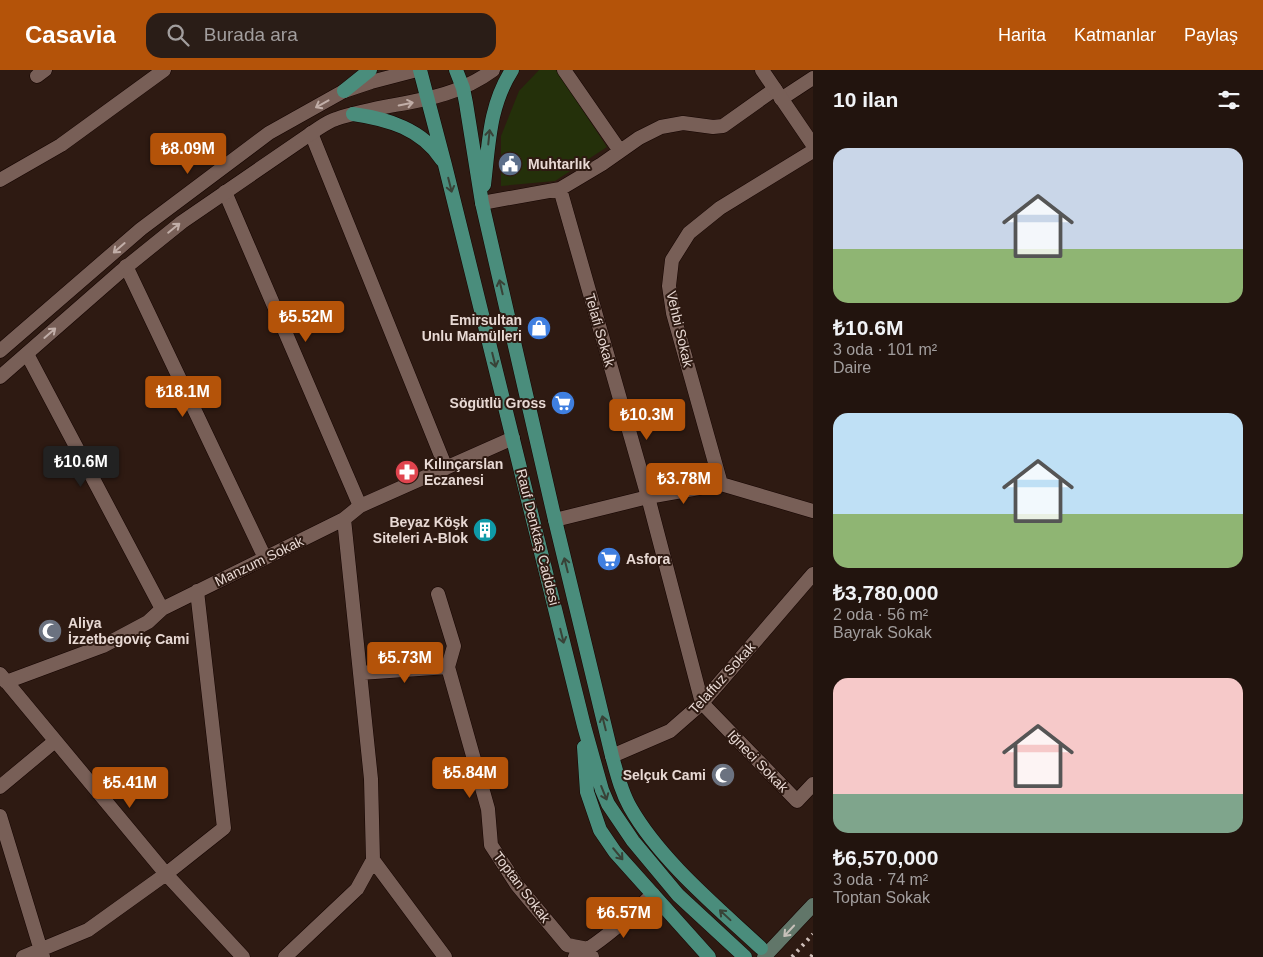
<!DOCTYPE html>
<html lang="tr">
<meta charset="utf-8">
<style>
:root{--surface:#22140e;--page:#2a1d17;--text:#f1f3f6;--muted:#a29e9e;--accent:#b45309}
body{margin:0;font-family:Helvetica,sans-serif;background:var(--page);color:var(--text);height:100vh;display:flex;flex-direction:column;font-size:19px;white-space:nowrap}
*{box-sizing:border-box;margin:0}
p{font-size:16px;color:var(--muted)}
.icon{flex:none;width:28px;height:28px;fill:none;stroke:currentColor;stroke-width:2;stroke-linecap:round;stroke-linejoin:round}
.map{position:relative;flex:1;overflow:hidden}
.drawer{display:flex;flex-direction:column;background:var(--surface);width:450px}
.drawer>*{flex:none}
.price{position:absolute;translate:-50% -42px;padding:0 11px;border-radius:5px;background:var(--accent);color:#fff;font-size:16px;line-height:32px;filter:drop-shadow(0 1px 2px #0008)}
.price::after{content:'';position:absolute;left:50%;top:30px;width:15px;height:11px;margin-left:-8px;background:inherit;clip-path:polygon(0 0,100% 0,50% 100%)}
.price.on{background:#222;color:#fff}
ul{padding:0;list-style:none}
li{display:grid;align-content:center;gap:10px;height:265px;padding:0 20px}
li span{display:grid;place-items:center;height:155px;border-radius:15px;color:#555}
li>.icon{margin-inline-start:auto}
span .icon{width:90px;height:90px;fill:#fffc;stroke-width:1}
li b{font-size:21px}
h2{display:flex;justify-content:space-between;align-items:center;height:60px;padding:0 20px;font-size:21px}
header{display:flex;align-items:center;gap:30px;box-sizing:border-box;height:70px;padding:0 25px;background:var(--accent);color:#fff}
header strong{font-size:24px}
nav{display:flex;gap:28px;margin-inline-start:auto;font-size:18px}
.search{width:350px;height:45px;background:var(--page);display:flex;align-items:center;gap:12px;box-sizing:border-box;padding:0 18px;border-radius:15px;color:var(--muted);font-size:19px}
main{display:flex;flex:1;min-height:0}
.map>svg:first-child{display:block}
</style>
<header>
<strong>Casavia</strong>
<div class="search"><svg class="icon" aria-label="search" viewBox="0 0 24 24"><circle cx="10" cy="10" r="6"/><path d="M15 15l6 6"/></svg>Burada ara</div>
<nav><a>Harita</a><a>Katmanlar</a><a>Paylaş</a></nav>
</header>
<main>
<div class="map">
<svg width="813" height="887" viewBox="0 0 813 887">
<rect width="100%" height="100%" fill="#2e1a12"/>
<path fill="#24300a" d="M539 0H556L607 77 555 111 501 116V66L519 21Z"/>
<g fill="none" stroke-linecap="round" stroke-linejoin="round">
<g stroke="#150401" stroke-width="15">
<path id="minor" d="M564 0 620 81
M37 6 45 0
M781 29 813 8
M311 63 446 398
M0 110 61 75 164 0
M560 119 648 427 702 633 797 731 813 714
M225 122 360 436
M482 133 560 119 602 94 639 68 661 57 683 53 713 57 723 56 775 19
M126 196 265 488
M27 284 162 539
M721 414 673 243 669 216 672 190 689 163 720 138 813 81
M555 450 648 427 721 414 813 441
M438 524 454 576 448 597 488 739 491 775 517 815 567 875 588 879 592 887
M360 603 448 597
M0 604 166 804 243 887
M6 612 103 576 148 552 162 539 344 449 360 436 513 368
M612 686 670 661 702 633 813 504
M0 717 55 671
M0 746 43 887
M373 790 445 887
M23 887 88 860 166 804 224 758 197 521
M285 887 357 819 373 790 371 709 344 449
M575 887C604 870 629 847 653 824"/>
</g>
<g stroke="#150401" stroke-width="15">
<path id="tertiary" d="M762 0 813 75
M0 281 141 159 269 63 344 21 371 12 417 0
M0 307 120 202 182 152 316 60C322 56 329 51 336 49 391 30 444 36 493 0"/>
</g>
<g stroke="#150401" stroke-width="15">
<path id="secondary" d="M764 887 813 835"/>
</g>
<g stroke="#150401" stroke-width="15">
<path id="primary" d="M420 0 445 95 584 656 602 720 608 734 633 771 678 825 745 887
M456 0 463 18 466 33 482 133 555 450 612 686C617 704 621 721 630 737 660 790 717 837 761 878
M344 21 370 0
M353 44C388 49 422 59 442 90
M484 115C489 73 489 36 512 0
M584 677 587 722 600 760 615 782 709 887"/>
</g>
<use href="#minor" stroke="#785f57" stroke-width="14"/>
<use href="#tertiary" stroke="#785f57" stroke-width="14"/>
<use href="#secondary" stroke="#617669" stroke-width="14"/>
<use href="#primary" stroke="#4a8d7c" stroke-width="14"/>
<path stroke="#cfbfba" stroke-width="4" stroke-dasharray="2.5 5" stroke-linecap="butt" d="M792 887 813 864
M811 887 813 884"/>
</g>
<defs><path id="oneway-shaft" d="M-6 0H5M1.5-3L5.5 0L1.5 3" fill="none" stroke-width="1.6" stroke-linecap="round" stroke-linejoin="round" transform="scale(1.25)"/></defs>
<g stroke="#c1aea8">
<use href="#oneway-shaft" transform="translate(322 34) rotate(151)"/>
<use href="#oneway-shaft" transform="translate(406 34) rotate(-12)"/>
<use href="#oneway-shaft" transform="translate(174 158) rotate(-39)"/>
<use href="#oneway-shaft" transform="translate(119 178) rotate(139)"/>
<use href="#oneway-shaft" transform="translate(50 263) rotate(-41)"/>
</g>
<g stroke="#384237">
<use href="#oneway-shaft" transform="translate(489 67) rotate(-84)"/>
<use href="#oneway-shaft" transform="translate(450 115) rotate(76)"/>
<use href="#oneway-shaft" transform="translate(501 217) rotate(-103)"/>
<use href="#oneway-shaft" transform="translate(494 290) rotate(76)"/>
<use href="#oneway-shaft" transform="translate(566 495) rotate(-104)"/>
<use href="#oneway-shaft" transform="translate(562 566) rotate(76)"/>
<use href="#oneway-shaft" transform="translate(604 653) rotate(-104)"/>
<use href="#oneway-shaft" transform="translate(604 723) rotate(68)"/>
<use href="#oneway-shaft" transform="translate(618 784) rotate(50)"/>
<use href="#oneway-shaft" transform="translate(725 845) rotate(-137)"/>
</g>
<use stroke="#c6c0b9" href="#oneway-shaft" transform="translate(789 861) rotate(133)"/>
<defs>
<g id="civic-disc" transform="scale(1.25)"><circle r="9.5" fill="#5c6f8a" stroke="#2e1a12"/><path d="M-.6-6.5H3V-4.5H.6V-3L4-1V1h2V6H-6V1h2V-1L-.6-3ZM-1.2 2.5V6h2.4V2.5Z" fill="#fff"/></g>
<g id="shop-disc" transform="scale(1.25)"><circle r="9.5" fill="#3f7fe0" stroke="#2e1a12"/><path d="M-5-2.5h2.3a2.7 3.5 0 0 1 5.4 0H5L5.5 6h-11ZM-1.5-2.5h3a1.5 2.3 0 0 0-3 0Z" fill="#fff"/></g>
<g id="supermarket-disc" transform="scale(1.25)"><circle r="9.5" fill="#3f7fe0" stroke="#2e1a12"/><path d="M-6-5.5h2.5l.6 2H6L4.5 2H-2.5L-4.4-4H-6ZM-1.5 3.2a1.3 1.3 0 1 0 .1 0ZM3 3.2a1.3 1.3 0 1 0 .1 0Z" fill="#fff"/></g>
<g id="pharmacy-disc" transform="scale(1.25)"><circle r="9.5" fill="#e0444e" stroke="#2e1a12"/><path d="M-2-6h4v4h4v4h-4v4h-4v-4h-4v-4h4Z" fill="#fff"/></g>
<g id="building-disc" transform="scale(1.25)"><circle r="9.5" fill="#0f9aa8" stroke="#2e1a12"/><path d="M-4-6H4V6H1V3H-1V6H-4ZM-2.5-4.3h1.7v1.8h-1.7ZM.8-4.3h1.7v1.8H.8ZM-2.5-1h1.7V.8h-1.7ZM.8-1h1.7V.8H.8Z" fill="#fff"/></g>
<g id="mosque-disc" transform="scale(1.25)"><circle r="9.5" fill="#6b7280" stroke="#2e1a12"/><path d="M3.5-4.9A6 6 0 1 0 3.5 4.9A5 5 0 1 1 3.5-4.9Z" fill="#fff"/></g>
</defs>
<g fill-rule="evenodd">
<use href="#civic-disc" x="510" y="94"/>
<use href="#shop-disc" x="539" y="258"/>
<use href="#supermarket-disc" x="563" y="333"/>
<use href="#pharmacy-disc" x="407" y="402"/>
<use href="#building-disc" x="485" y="460"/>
<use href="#supermarket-disc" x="609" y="489"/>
<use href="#mosque-disc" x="50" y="561"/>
<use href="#mosque-disc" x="723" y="705"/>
</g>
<g text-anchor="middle" stroke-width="4" stroke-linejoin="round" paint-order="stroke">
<g font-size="14" font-weight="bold" fill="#e8d9d4" stroke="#2e1a12" text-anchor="start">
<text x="528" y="99">Muhtarlık</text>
<text x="522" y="255" text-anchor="end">Emirsultan<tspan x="522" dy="16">Unlu Mamülleri</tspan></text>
<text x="546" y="338" text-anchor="end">Sögütlü Gross</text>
<text x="424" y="399">Kılınçarslan<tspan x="424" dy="16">Eczanesi</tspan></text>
<text x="468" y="457" text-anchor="end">Beyaz Köşk<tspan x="468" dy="16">Siteleri A-Blok</tspan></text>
<text x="626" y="494">Asfora</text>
<text x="68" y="558">Aliya<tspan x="68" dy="16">İzzetbegoviç Cami</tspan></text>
<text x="706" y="710" text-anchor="end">Selçuk Cami</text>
</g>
<g font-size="14" fill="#e8d9d4" stroke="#2e1a12">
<text transform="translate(680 259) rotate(77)" y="5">Vehbi Sokak</text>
<text transform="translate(600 260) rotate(74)" y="5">Telafi Sokak</text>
<text transform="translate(538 467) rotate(76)" y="5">Rauf Denktaş Caddesi</text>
<text transform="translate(259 491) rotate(-26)" y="5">Manzum Sokak</text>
<text transform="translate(722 608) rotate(-48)" y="5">Telaffuz Sokak</text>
<text transform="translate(758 691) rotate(46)" y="5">Iğneci Sokak</text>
<text transform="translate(522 817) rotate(53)" y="5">Toptan Sokak</text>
</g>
</g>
</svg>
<b class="price" style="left:188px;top:105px">₺8.09M</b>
<b class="price" style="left:306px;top:273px">₺5.52M</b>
<b class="price" style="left:183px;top:348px">₺18.1M</b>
<b class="price" style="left:647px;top:371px">₺10.3M</b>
<b class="price on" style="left:81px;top:418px">₺10.6M</b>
<b class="price" style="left:684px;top:435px">₺3.78M</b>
<b class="price" style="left:405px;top:614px">₺5.73M</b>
<b class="price" style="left:470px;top:729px">₺5.84M</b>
<b class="price" style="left:130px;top:739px">₺5.41M</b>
<b class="price" style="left:624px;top:869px">₺6.57M</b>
</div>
<section class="drawer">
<h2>10 ilan<svg class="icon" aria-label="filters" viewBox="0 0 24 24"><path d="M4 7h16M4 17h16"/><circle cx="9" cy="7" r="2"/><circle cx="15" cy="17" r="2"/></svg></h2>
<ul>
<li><span style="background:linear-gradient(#c9d6e8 65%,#8fb573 0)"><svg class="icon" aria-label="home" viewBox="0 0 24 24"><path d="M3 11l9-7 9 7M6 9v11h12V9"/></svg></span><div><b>₺10.6M</b><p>3 oda · 101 m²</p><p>Daire</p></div></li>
<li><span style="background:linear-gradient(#bfe0f5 65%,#8fb573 0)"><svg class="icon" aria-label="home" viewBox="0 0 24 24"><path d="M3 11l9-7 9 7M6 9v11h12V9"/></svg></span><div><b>₺3,780,000</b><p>2 oda · 56 m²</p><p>Bayrak Sokak</p></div></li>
<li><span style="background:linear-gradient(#f6c9c9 75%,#7fa58c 0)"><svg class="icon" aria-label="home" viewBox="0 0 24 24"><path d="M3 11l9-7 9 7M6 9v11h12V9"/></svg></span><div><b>₺6,570,000</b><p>3 oda · 74 m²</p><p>Toptan Sokak</p></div></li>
</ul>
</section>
</main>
